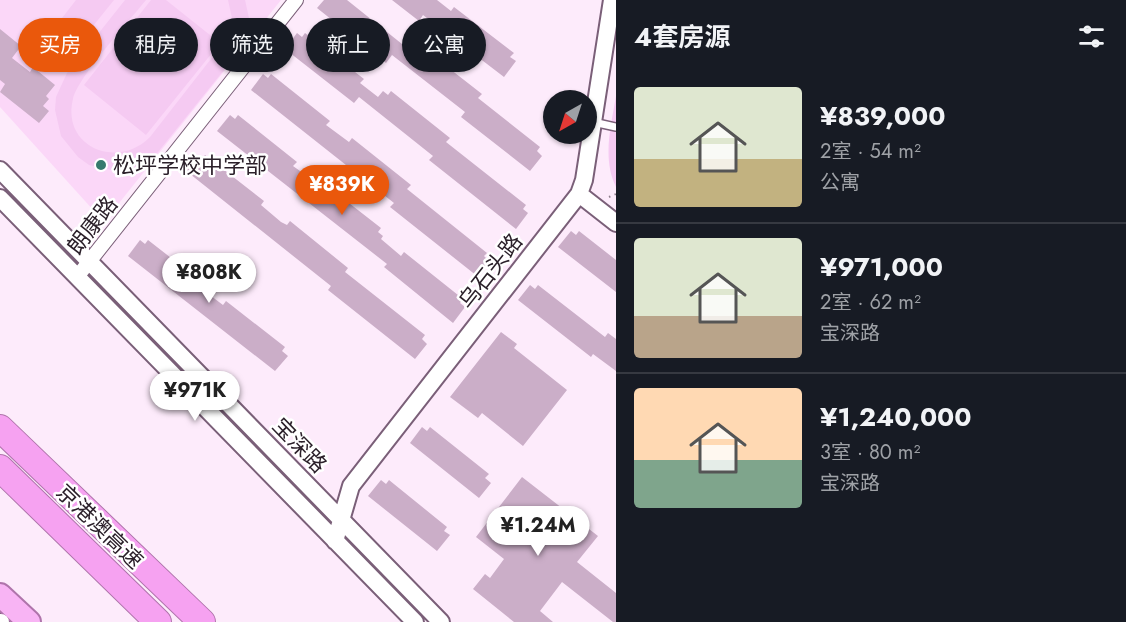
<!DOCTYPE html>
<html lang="zh">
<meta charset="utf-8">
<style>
:root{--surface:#171b24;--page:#20242c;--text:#f1f3f6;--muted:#9ea1a6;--line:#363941;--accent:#ea580c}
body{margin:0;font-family:Jost,"Noto Sans SC",sans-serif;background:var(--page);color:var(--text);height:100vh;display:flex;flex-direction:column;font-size:22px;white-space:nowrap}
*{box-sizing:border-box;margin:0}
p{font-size:20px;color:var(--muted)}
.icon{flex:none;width:33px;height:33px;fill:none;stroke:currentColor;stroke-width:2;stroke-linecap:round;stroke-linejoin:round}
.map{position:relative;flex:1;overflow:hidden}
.panel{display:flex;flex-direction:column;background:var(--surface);width:510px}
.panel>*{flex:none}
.banner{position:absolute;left:18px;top:18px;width:507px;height:54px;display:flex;gap:12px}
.needle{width:39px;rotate:219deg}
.buttons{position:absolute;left:543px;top:90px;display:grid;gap:12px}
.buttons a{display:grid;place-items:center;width:54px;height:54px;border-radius:50%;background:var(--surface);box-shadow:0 2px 4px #0004;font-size:30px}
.price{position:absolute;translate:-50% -51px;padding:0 14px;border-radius:21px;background:#fff;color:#222;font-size:20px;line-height:39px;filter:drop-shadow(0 2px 3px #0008)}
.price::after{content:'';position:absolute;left:50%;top:36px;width:18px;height:14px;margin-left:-9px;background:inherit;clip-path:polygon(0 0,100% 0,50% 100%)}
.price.selected{background:var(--accent);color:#fff}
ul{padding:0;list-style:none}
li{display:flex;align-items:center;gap:18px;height:150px;padding:0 18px}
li+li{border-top:2px solid var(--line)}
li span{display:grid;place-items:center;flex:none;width:168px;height:120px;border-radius:6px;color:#555}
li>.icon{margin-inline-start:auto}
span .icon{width:72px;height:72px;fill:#fffc;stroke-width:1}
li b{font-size:26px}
h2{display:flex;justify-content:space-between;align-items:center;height:72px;padding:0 18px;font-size:26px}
.pill{padding:0 21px;border-radius:27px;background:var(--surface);box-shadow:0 2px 4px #0004;font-size:21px;line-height:54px}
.pill.selected{background:var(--accent);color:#fff}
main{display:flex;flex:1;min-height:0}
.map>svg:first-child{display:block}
</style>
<main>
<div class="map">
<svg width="616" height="622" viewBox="0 0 616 622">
<rect width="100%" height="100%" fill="#fdebfb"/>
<path fill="#fbd7f8" d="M0 0H281L104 222 0 107Z"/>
<path fill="#f5caf2" d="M76 0H114L85 36 62 18Z
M125 0H146C129 21 78 77 73 99 61 147 118 170 150 137L228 37 232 18 228 0H245L249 18 247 32 236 55 154 157 129 169 116 171 89 165 78 157 61 136 55 110 56 97 67 73Z
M151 0H166L220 43 146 135 84 85Z
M616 96V187C602 159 611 126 616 96Z"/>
<path fill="#cbaec8" d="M324 0H347L412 52 415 48 420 52 423 48 482 94 478 98 540 147 537 151 542 156 530 171 461 117 465 112 392 55 386 63 317 8Z
M392 0H437L451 11 454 7 514 53 510 57 516 61 504 77 423 15 419 21Z
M0 29 21 46 12 58 30 72 33 67 55 85 46 96 49 99 43 106 49 111 39 123 0 92 5 84 0 80Z
M297 33 302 37 305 33 364 79 360 83 378 97 383 91 388 95 391 91 450 138 446 142 526 205 523 209 528 213 516 229 429 160 433 156 359 97 354 103 285 49Z
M263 74 268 78 271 74 330 121 326 125 349 142 352 138 411 185 407 189 487 253 484 256 489 261 477 276 390 207 394 203 251 90Z
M230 115 235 119 238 115 297 162 293 166 307 176 319 186 322 182 381 228 378 232 383 236 381 239 401 256 404 252 463 299 460 303 465 307 453 323 384 267 387 264 217 131Z
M197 155 202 159 205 155 264 201 261 205 281 222 287 225 290 221 348 268 345 272 425 335 422 339 427 344 415 359 328 290 331 286 185 170Z
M571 231 576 235 579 231 616 260V292L558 247Z
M140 240 145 244 148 240 207 286 204 290 215 299 223 305 226 301 285 347 282 351 288 356 275 371 128 256Z
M530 285 535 289 538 285 605 337 608 333 616 339V371L593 354 591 357 518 300Z
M501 332 517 344 514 348 567 390 523 446 482 413 478 418 450 397Z
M422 427 427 431 430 427 489 474 485 478 491 483 479 498 410 443Z
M522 477 598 536 577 562 616 593V622H613L562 582 540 611 553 622H514L473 589 485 574 490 578 504 559 476 537Z
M381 480 386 484 389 480 447 527 444 531 450 535 437 551 368 496Z"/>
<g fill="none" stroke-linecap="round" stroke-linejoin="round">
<g stroke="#7a5f78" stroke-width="10">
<path id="service" d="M593 122 616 127"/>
</g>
<g stroke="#7a5f78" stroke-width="16">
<path id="minor" d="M77 277 296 0"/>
</g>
<g stroke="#7a5f78" stroke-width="20">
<path id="tertiary" d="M0 170 441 622
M579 194 616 223
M0 198 415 622
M335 541 351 486 579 194 584 180 612 0
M0 622H1"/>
</g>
<g stroke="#af74ab" stroke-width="26">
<path id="trunk" d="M0 595 29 622"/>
</g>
<g stroke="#af74ab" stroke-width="28">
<path id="motorway" d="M0 428 202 622
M0 468 158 622"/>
</g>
<path stroke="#8e7f8c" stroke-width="2" stroke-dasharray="1.5 4.5" stroke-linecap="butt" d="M609 197 616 194"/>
<use href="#service" stroke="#fff" stroke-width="7"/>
<use href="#minor" stroke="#fff" stroke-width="14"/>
<use href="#tertiary" stroke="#fff" stroke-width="16"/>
<use href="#trunk" stroke="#f8b4f4" stroke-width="22"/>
<use href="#motorway" stroke="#f6a2f1" stroke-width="26"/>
</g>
<circle fill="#367a6d" stroke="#fff" stroke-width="2" cx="101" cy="165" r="6"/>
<g text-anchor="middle" stroke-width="5" stroke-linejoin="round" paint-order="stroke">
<g font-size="22" fill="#2b202a" stroke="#fff" text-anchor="start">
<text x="113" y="173">松坪学校中学部</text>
</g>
<g font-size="22" fill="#2b202a" stroke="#fff">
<text transform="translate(92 225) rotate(-52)" y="8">朗康路</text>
<text transform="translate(490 271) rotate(-52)" y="8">乌石头路</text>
<text transform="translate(300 445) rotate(46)" y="8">宝深路</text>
<text transform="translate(100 526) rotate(44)" y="8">京港澳高速</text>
</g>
</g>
</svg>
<div class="buttons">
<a><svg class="needle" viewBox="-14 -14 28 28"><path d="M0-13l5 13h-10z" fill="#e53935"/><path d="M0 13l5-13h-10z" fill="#9ea1a6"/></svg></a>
</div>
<b class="price selected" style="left:342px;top:216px">¥839K</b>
<b class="price" style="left:209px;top:304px">¥808K</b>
<b class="price" style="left:195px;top:422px">¥971K</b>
<b class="price" style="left:538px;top:557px">¥1.24M</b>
<div class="banner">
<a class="pill selected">买房</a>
<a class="pill">租房</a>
<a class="pill">筛选</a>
<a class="pill">新上</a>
<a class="pill">公寓</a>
</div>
</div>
<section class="panel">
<h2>4套房源<svg class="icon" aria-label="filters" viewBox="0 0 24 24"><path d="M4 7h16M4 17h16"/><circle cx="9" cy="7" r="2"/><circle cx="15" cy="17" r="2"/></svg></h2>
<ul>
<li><span style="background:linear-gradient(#dfe7d0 60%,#c2b280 0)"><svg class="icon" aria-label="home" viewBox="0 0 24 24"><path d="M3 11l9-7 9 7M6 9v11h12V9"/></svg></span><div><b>¥839,000</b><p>2室 · 54 m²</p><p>公寓</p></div></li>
<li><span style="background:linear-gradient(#dfe7d0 65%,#b9a48a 0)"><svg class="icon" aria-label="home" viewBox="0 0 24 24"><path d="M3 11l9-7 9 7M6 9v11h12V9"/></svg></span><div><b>¥971,000</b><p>2室 · 62 m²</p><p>宝深路</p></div></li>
<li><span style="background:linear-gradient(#ffd9b3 60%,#7fa58c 0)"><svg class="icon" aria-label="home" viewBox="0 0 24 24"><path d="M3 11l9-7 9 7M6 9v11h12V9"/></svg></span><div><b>¥1,240,000</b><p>3室 · 80 m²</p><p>宝深路</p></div></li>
</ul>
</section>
</main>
